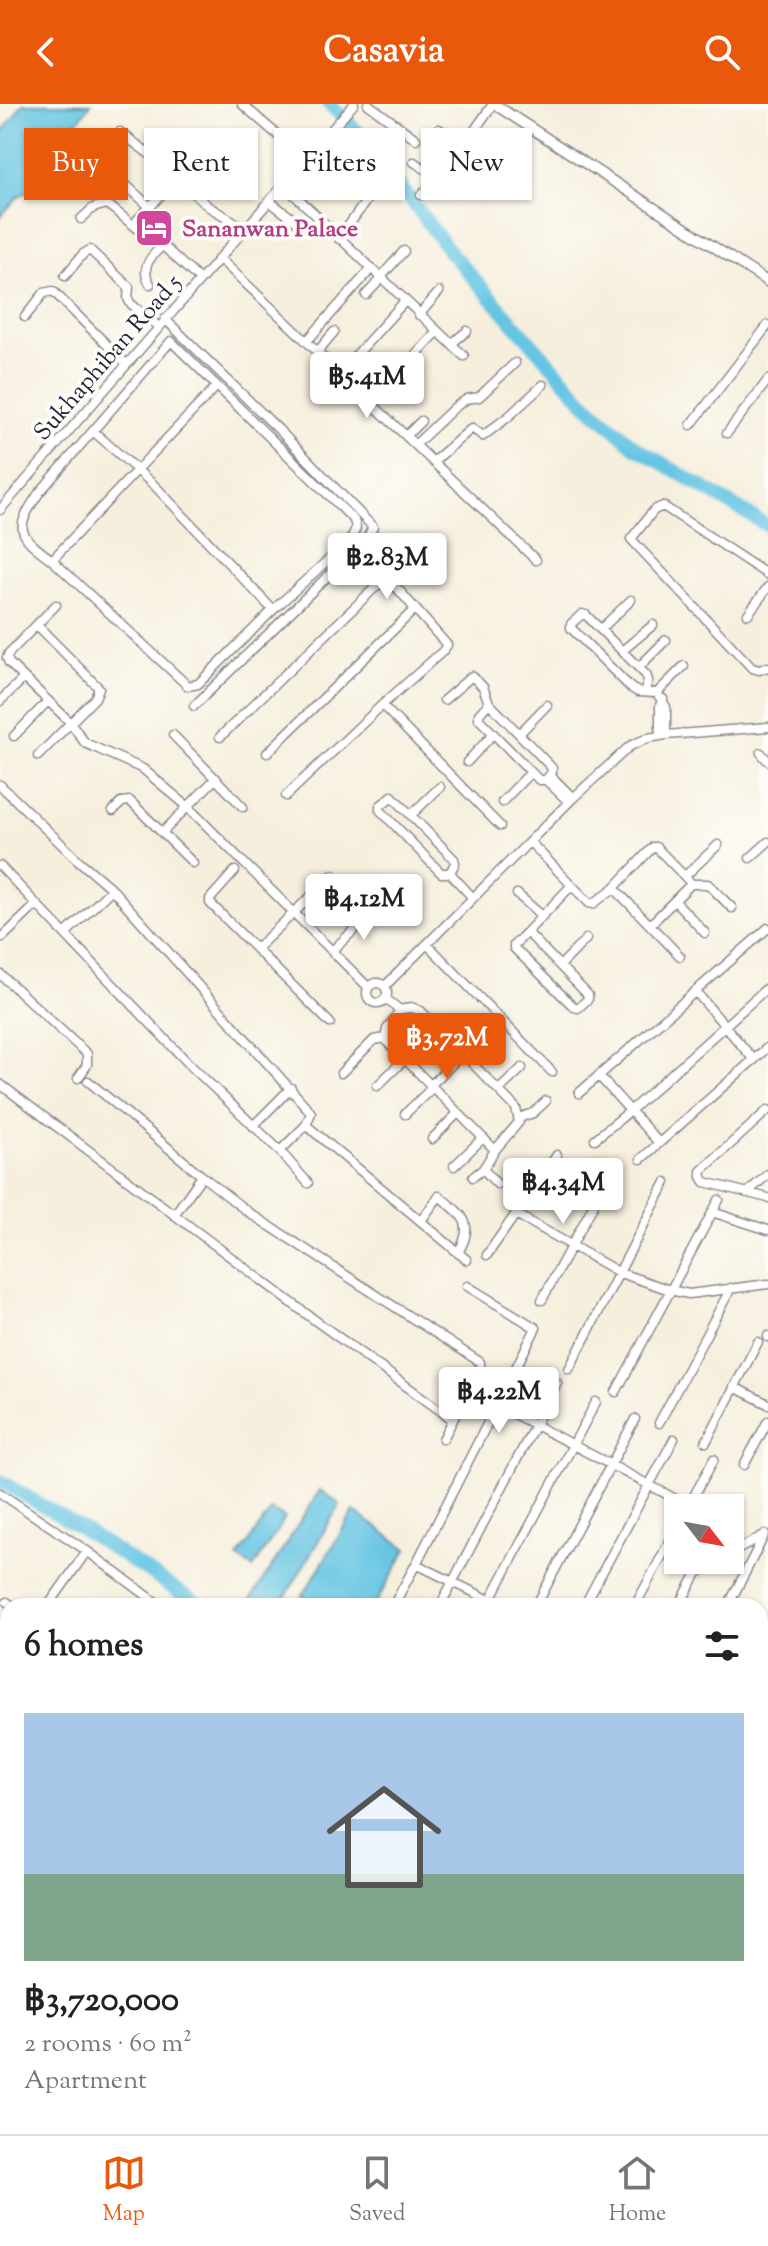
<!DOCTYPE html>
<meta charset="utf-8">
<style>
:root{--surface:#fff;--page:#f6f6f6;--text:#222;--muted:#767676;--line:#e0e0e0;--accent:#ea580c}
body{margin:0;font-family:"Sorts Mill Goudy",serif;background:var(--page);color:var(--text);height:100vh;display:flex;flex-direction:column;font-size:30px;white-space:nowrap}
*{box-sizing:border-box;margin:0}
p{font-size:26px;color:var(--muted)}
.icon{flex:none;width:44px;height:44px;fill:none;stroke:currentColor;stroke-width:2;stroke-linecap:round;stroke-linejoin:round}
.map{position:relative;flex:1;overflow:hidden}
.drawer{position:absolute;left:0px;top:1494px;width:768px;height:536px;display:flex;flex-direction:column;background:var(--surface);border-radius:24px 24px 0 0;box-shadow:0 2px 6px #0004}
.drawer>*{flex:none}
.hud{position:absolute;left:24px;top:24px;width:720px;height:72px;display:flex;gap:16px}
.needle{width:52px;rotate:121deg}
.buttons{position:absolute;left:664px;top:1390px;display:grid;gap:16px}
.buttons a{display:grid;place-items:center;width:80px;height:80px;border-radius:0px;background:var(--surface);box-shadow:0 2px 6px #0004;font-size:40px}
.price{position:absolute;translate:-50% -68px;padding:0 18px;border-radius:8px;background:#fff;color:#222;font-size:26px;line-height:52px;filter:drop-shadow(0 2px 4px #0008)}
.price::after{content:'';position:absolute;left:50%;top:48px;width:24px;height:18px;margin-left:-12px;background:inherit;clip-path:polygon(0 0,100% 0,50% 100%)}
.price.selected{background:var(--accent);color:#fff}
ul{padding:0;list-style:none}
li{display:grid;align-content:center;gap:16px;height:424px;padding:0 24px}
li span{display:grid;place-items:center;height:248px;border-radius:0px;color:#555}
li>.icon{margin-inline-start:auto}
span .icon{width:144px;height:144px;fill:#fffc;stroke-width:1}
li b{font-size:34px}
h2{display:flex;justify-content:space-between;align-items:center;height:96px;padding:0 24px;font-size:34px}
.pill{padding:0 28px;border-radius:0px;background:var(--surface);box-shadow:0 2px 6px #0004;font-size:28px;line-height:72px}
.pill.selected{background:var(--accent);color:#fff}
header{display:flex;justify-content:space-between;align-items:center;height:104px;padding:0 24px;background:var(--accent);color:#fff;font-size:36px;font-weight:700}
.dock{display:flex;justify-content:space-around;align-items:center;height:112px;border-top:2px solid var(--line);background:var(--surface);font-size:22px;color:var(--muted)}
.dock a{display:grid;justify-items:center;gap:4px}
.dock .selected{color:var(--accent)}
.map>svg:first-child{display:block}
</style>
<header><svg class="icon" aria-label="back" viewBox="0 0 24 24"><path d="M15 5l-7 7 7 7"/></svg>Casavia<svg class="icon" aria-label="search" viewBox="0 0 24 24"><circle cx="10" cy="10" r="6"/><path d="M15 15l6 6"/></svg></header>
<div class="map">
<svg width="768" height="2030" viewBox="0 0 768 2030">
<rect width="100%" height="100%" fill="#fdfcf7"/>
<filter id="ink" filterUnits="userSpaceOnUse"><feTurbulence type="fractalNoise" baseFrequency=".0125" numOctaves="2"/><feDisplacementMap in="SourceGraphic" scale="16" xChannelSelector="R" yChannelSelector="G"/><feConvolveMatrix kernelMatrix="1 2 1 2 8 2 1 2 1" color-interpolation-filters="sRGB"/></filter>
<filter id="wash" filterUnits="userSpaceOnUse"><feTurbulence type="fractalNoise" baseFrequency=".006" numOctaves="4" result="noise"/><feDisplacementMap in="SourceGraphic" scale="32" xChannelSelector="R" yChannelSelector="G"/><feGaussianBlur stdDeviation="1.8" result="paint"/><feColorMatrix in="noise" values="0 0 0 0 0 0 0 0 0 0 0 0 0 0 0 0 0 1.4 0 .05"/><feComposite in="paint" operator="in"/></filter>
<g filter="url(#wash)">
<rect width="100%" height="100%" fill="#f6efdd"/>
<path fill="#9ac977" stroke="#5e7659" stroke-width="2" d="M0 1698 8 1705V2022H361L372 2030H0Z"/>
<path fill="#65c5e3" stroke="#44748f" stroke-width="2" d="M23 0H91L78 17 64 23 56 31 58 42 33 85 19 92 0 113V31Z
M320 1386 340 1400 280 1502H247Z
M271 1406 285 1414 253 1464 238 1454Z
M354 1407 407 1445 374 1502H316L302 1493Z
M768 1900V1952L760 1954V1913Z
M704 2022H749L747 2028C731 2030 717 2030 704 2022Z"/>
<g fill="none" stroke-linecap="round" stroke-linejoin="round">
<path stroke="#65c5e3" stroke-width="8" d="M641 2030 647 2022"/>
<path stroke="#65c5e3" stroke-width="14" d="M329 0 367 37 449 147 585 299 635 343 768 422
M0 1377 74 1420 201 1502
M672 2022 682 2030"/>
</g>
</g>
<g filter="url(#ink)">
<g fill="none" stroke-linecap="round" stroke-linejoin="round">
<g stroke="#8c888c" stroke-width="11">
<path id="minor" d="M242 0 305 55
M368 0 416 35
M439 25 465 42
M120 28 148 49 209 103 245 124
M98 55 150 103 137 116 138 119 200 176
M414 58 440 75
M283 80 464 252
M421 91 446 67 493 0
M269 97 297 118
M150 103 166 85
M81 115 93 104 107 100 138 125
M339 135 366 97
M219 154 536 456
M65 172 83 150 90 146 129 183 128 194 130 199 159 223
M380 174 404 147
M150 180C141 166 148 155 159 145
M366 191 381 175
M419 211 439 188
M25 213 44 189 53 187 126 260
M165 215 278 325 373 423 367 434 194 602
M171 237 354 416 356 424 351 435 273 506 198 580 188 582 52 456C17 430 14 426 39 389Z
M307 237 371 165
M451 240 467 227
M318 247 334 228
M341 268 405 197
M216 283 137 366 155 382 273 506
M372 298 437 228
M691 321 768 221
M727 329 768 276
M406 332 421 317
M415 341 455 303 467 295 479 293 515 259
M433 358 472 324 483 332 508 313 543 281
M0 406 354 0
M52 456 137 366 93 327
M768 471 663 402 654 406 631 435 752 564 759 566 768 563
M56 501 9 549 7 554 9 559 71 619 85 639 143 665 187 702 368 883
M748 510 768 483
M37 521 99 584 95 594 38 652
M601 525 631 496
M622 547 653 521
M639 563 666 536
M645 587 648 576 646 571 586 511 582 510 571 520V524L631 584 638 588 657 589
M444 596 472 572 483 583 489 599
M0 597 24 574
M489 599 552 664V668L546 676H539L479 615V610Z
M382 601 500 722
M519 630 547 601
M173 631 243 703
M666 631V603L657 589 684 562
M14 632 48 597
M660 632V601L663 595
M220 633 387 472
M267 649 415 505
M761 649 768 657
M467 658 493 630
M550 671 573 694
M546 676 569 698
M0 681 78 756 112 785 309 1006 311 1009 306 1021 280 1047
M286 692 382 601 443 547 447 541 359 441
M392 692 454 755 455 759 450 769H441L380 706V702Z
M502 698 531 668
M113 707 122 698 130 697 193 759
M411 711 440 683
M162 729 216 674
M530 738 589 799 593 800 614 784 653 743H656L690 778 691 780 650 821
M750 754 768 738
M0 762 190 961 280 1047 308 1079
M235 767 210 795V799L330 919
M450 769 473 794
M685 772 718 741
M691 780H708L732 804
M614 784 680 852
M517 790 542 812
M675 797 705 829
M527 828 514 841V844L574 903 578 904 588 895V891L527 828 572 781
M65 830 112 785
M3 833 36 801
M427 840 552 968
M257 844 333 771
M332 847 375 806
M560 862 586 835
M0 870 87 950V961L78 974
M367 889a10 10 0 1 1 20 0a10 10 0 1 1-20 0Z
M385 882 573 694 630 642 648 634 666 631 768 623
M696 888 754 956
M386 895 400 906 411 903 421 907 516 1004 519 1018 495 1046 385 935 387 925 400 906
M391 942 421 907
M341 969 374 936 385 934
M600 973 659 1039
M88 977 202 1072 248 1108 480 1258V1264L443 1335
M0 980 316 1217 452 1315
M377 982 404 956
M430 982 463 949
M499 986 522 964
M579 989 768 824
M768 1006 701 1067 702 1073 705 1078 768 1094
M405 1010 432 984
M519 1014 533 1009 546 997
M306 1021 467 1156
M253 1022 291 984
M432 1035 458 1009
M595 1035 630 1007 768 883
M641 1055 768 943
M454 1062 483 1034
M483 1065 497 1080
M473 1073 483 1065 495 1046
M747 1089 768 1070
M712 1108 768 1126
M516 1110 620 1169 670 1186 689 1190 768 1180
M174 1111 202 1072
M421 1117 439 1092C462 1111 476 1118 458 1149
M487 1151 557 1051
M467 1182 536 1224 416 1460 502 1502
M542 1196 613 1065
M768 1233V1232
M569 1265 666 1078
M734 1283 768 1300
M616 1288 719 1096
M497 1301 689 1402
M659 1319 731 1184
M706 1338 758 1238
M744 1361 768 1317
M0 1389 87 1447 161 1502
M688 1403 714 1355
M730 1450 764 1431
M7 1498 13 1502
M48 1502 87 1447
M393 1502 416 1460
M440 1502 557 1279
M487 1502 596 1298
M536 1502 635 1315
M584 1502 674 1335
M635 1502 678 1422
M679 1502 697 1469 720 1456
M728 1502 765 1430
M760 1532 763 1526 768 1528
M760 1636 768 1621
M760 1666 768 1670
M0 1673 8 1679
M760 1744 768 1729
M760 1779 768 1768
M760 1881H768
M461 2022 472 2030
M763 2026 761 1993 768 1977
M554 2030 561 2022"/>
</g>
<g stroke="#8c888c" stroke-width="12">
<path id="tertiary" d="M494 0 768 178"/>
</g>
<use href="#minor" stroke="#fff" stroke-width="8"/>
<use href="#tertiary" stroke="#fff" stroke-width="9"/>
</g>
</g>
<defs>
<g id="hotel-square" transform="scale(2)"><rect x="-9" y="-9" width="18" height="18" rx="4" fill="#d1479c" stroke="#fdfcf7"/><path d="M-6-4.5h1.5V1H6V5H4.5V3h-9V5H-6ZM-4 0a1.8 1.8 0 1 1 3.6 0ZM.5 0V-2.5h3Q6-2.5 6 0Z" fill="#fff"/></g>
</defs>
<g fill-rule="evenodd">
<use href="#hotel-square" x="154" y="124"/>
</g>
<g text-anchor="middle" stroke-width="8" stroke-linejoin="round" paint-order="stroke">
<g font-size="24" font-weight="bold" fill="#b23c85" stroke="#fdfcf7" text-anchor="start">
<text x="182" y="132">Sananwan Palace</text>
</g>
<g font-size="24" fill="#22223b" stroke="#fdfcf7">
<text transform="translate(107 253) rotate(-49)" y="8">Sukhaphiban Road 5</text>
</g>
</g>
</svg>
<div class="buttons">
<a><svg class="needle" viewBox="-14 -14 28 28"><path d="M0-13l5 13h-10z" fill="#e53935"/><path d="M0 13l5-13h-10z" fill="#767676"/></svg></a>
</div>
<b class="price" style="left:367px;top:316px">฿5.41M</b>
<b class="price" style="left:387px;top:497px">฿2.83M</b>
<b class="price" style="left:364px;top:838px">฿4.12M</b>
<b class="price selected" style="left:447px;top:977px">฿3.72M</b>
<b class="price" style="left:563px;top:1122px">฿4.34M</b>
<b class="price" style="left:499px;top:1331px">฿4.22M</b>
<div class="hud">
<a class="pill selected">Buy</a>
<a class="pill">Rent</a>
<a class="pill">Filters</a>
<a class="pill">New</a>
</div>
<section class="drawer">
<h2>6 homes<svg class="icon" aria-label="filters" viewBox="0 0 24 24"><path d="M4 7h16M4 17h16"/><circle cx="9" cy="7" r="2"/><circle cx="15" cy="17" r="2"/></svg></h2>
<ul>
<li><span style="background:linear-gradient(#a9c7e8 65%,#7fa58c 0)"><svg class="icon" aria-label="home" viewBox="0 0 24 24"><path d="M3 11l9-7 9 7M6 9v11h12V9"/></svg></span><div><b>฿3,720,000</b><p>2 rooms · 60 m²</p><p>Apartment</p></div></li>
</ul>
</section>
</div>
<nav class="dock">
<a class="selected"><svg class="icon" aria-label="map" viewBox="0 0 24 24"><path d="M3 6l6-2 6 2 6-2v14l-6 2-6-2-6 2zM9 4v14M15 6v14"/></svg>Map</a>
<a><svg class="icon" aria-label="saved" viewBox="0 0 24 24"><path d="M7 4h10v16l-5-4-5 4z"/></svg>Saved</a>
<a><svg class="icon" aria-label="home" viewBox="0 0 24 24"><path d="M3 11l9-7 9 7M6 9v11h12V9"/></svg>Home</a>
</nav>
